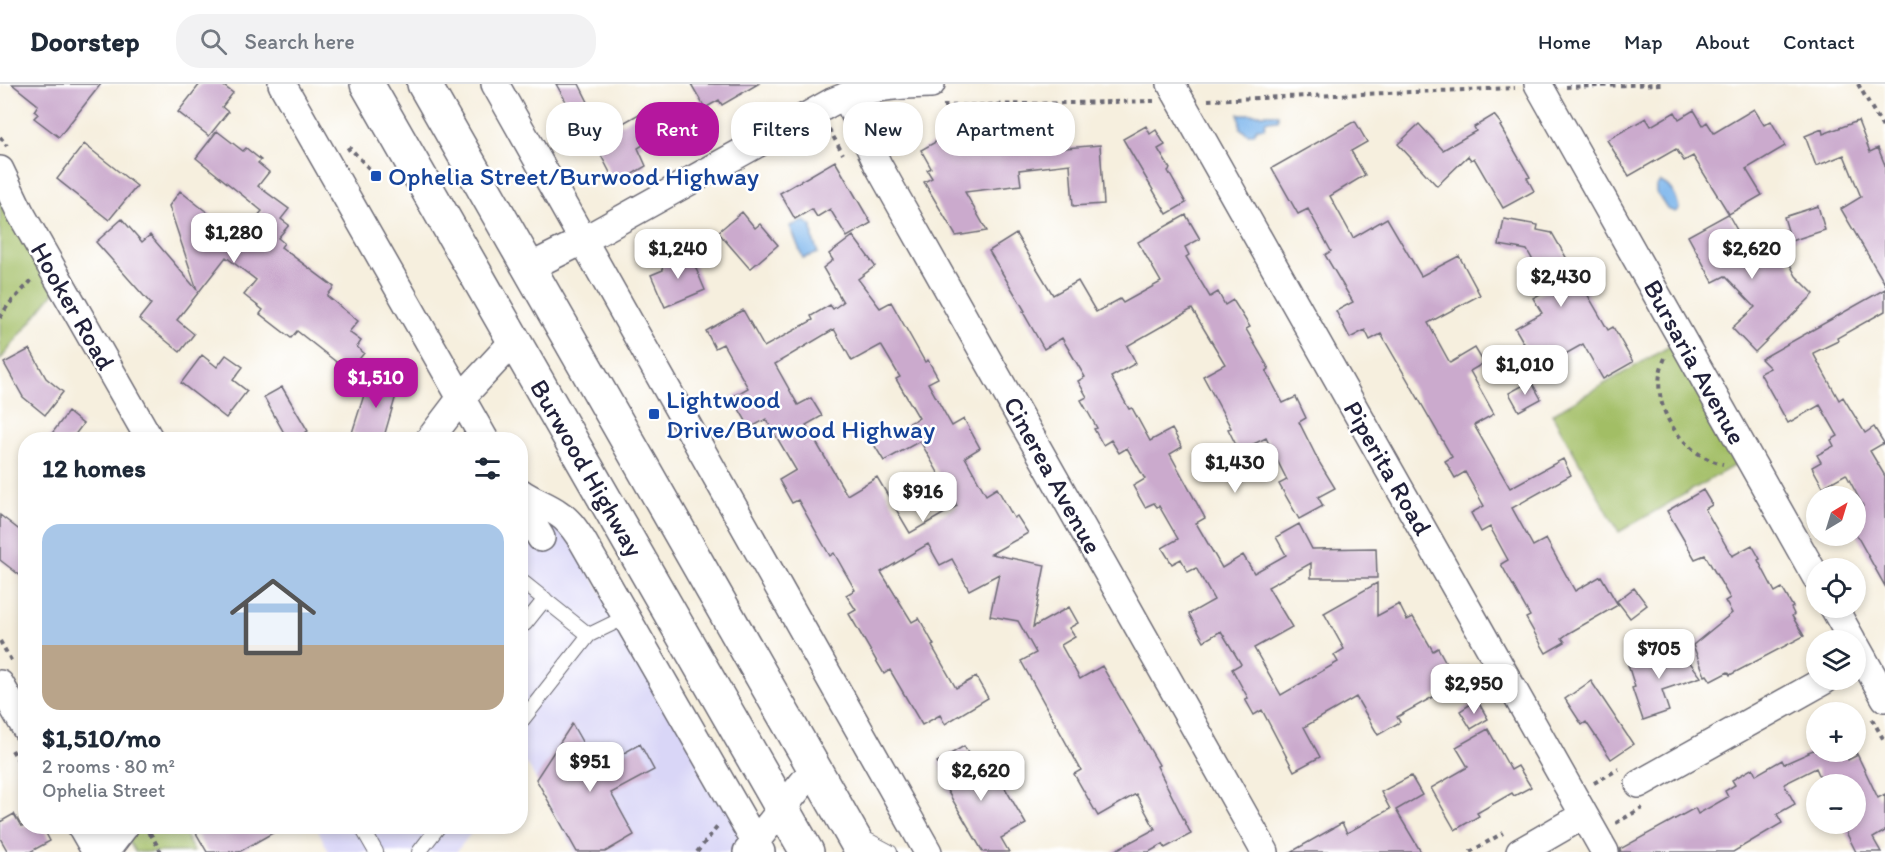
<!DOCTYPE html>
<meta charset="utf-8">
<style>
:root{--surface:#fff;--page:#f2f2f3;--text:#1f2937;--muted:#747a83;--line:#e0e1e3;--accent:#b5179e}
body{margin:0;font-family:Itim,sans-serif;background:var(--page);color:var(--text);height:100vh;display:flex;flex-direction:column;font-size:22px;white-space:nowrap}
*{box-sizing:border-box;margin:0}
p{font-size:20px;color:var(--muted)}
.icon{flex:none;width:33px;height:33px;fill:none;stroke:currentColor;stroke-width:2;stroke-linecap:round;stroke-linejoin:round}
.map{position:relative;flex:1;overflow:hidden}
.sheet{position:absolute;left:18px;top:348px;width:510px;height:402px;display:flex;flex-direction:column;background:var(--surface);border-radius:24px;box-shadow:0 3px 9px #0003}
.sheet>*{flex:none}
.banner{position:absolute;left:546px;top:18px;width:570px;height:54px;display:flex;gap:12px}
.needle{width:39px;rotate:38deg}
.buttons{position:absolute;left:1806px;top:402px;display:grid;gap:12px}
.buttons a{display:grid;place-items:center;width:60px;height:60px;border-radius:50%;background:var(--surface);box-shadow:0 3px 9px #0003;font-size:30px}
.price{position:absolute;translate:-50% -51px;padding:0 14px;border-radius:12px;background:#fff;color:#222;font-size:20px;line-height:39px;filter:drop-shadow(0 2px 3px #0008)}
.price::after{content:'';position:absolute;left:50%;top:36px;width:18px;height:14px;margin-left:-9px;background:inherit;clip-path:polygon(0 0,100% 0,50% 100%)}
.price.selected{background:var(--accent);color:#fff}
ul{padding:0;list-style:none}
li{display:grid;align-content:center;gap:12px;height:318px;padding:0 24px}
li+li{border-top:2px solid var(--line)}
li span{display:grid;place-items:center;height:186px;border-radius:18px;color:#555}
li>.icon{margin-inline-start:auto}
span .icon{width:108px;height:108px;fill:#fffc;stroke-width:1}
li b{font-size:26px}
h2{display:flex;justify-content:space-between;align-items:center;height:72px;padding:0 24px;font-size:26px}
.chip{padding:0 21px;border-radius:24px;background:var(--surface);box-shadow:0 3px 9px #0003;font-size:21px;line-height:54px}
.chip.selected{background:var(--accent);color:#fff}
header{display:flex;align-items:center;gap:36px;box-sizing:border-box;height:84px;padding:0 30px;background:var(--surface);border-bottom:2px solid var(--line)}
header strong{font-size:28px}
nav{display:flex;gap:33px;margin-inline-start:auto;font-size:21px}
.search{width:420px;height:54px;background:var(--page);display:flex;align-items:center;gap:15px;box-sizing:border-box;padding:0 21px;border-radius:24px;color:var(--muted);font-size:22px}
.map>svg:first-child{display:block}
</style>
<header>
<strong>Doorstep</strong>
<div class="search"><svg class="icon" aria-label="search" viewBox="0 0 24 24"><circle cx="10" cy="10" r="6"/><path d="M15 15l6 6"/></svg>Search here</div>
<nav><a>Home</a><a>Map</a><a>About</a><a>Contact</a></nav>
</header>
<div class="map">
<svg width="1885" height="768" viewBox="0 0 1885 768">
<rect width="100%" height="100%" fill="#fff"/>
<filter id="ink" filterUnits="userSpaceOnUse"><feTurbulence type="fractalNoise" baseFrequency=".0167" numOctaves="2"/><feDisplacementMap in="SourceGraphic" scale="12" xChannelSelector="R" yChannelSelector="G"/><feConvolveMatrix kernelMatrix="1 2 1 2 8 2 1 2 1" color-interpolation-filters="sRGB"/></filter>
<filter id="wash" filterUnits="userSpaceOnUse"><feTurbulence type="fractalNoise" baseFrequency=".008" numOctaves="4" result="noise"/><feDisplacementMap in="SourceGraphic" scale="24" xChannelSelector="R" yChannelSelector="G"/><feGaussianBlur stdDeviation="1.35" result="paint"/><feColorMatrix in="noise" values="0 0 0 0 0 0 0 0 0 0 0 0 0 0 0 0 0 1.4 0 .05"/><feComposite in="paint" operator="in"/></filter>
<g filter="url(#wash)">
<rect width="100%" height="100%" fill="#f6efde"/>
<path fill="#d9d6f7" d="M521 408 550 425 761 768H575L527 679 521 687Z
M321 742 476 743 456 768H329L318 746Z"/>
<path fill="#a2be65" stroke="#627050" stroke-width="1.5" d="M0 86 61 200 0 276Z
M1682 255 1749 373 1619 448 1552 330Z
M125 743H181L194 768H135L122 746Z"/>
<path fill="#7bb5ec" stroke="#4e6c94" stroke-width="1.5" d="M1239 30H1278V36L1266 37 1264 44H1257L1253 50H1248L1240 44Z
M1660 98C1670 100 1678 115 1679 125L1675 128 1667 125 1656 108V102Z
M804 137 812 142 813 155 818 169 803 174 790 142Z"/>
<g id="blocks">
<path fill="#cbaacd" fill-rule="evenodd" d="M12 0H101L59 53 34 34 38 30 34 27 38 21Z
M200 0H221L233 9 222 23 228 28 209 52 178 28Z
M556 0H579L591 24 575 33Z
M691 0H758L722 21 719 16 705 24Z
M1754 25 1764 41 1771 37 1785 62 1746 85 1762 111 1729 130 1693 72 1684 77 1676 65 1629 92 1607 56 1646 34 1651 42 1675 28 1679 35 1694 26 1703 41 1707 38 1714 49Z
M639 30 649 47 640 53 643 61 638 64 646 82 616 100 593 56Z
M1494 31 1502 41 1500 42 1530 93 1527 94 1534 107 1503 124 1474 74 1471 76 1468 72 1437 102 1398 60 1419 40 1443 66 1476 47 1474 43Z
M1355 37 1367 58 1351 67 1365 91 1330 112 1353 154 1387 134 1421 192 1459 172 1480 211 1428 239 1450 279 1475 264 1484 279 1470 287 1494 330 1474 341 1510 404 1563 375 1571 391 1512 424 1533 462 1546 455 1575 507 1601 492 1618 521 1569 549 1562 554 1565 558 1546 569 1526 534 1530 532 1501 480 1508 476 1490 443 1481 448 1471 429 1484 422 1465 388 1455 394 1445 377 1452 373 1381 250 1370 256 1365 246 1350 254 1336 227 1353 218 1325 171 1331 167 1308 125 1298 130 1272 84Z
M1858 37 1870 68 1878 64 1885 81V200L1841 125 1861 113 1844 71 1816 82 1805 52 1822 45 1823 50Z
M1146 42 1150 50 1156 46 1165 61 1158 65 1170 85 1168 87 1186 119 1167 130 1123 55Z
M217 47 243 67 246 64 261 76 258 79 269 88 258 102 289 125 281 135 289 141 278 154 284 159 281 163 334 203 327 212 358 237 349 248 361 257 357 263 364 269 349 288 297 247 291 254 260 230 263 226 244 211 256 196 226 173 177 236 194 250 180 268 139 235 151 220 96 158 122 135 142 158 150 151 197 206 169 122 180 107 213 133 211 135 238 156 262 127 196 74Z
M1041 47 1043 66 1100 61 1104 120 1073 122 1070 80 1019 86 1021 101 965 108 987 147 956 152 924 98 932 94 927 86 931 84 921 66 948 51 958 68 1024 59 1023 50Z
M84 60 137 102 109 136 57 95Z
M835 77 871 139 847 153 830 125 817 133 812 125 795 135 780 109Z
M1818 122 1825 146 1791 157 1784 133Z
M742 128 755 144 760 140 778 161 750 185 718 148Z
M1728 130 1756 180 1782 165 1796 192 1814 210 1755 268 1732 244 1755 223 1725 192 1713 198 1688 152Z
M1186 131 1200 155 1185 163 1189 171 1186 173 1210 213 1218 208 1225 221 1233 216 1250 243 1246 245 1269 285 1266 287 1283 319 1296 313 1306 334 1299 338 1319 378 1335 404 1318 413 1323 422 1299 435 1279 400 1287 396 1266 354 1239 367 1228 345 1231 344 1203 292 1225 280 1192 225 1127 262 1136 279 1111 293 1129 325 1132 324 1150 357 1172 345 1182 363 1170 370 1205 434 1196 439 1222 484 1243 471 1254 489 1286 471 1276 453 1299 440 1312 465 1376 464 1377 494H1311V479L1268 503 1292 543 1254 564 1281 611 1338 578 1334 571 1344 565 1324 529 1377 499V532L1399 520 1407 536 1413 533 1433 567 1438 564 1450 586 1446 588 1454 601 1397 633 1400 638 1378 651 1356 613 1304 643 1320 673 1294 687 1262 626 1254 631 1245 615 1248 614 1232 585 1241 580 1221 547 1204 557 1189 530 1214 516 1196 484 1188 488 1181 475 1172 480 1162 464 1178 455 1159 422 1157 423 1154 419 1145 423 1133 402 1145 395 1127 364 1119 369 1111 356 1103 361 1094 345 1097 344 1081 316 1087 313 1078 297 1085 293 1062 254 1044 265 1023 228 1025 227 989 167 1016 150 1053 211 1078 197 1096 228 1120 215 1123 219 1161 198 1138 158Z
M1504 135 1538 141 1537 146 1552 149 1608 246 1613 243 1633 278 1603 295 1583 260 1530 290 1519 271 1528 266 1515 244 1542 229 1533 214 1549 205 1527 166 1499 161Z
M853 152 875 182 858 195 880 224 891 218 925 278 928 276 938 294 928 299 952 342 964 335 980 364 965 373 986 411 997 404 1014 434 1017 432 1028 449 991 470 1045 481 1033 543 1069 523 1078 539 1069 544 1075 553 1061 561 1080 595 1102 582 1159 681 1157 682 1191 750 1165 764 1163 760 1149 768H1112L1155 745 1136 710 1098 732 1074 690 1081 686 1021 577 1036 569 1018 537 990 532 999 490 969 506 952 475 940 481 928 460 881 488 912 538 919 534 934 561 932 562 956 604 976 593 988 614 945 640 940 631 922 641 890 586 884 590 849 530 856 526 846 511 855 506 834 469 830 472 798 416 792 419 779 396 796 386 766 335 750 344 732 313 748 304 723 260 715 264 706 247 743 226 764 263 813 236 811 232 830 221 833 225 843 218 823 184 833 176 829 170ZM834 245 852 277 881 261 900 293 896 295 919 334 873 359 884 377 920 357 957 422 910 449 877 393 847 411 806 341 822 332 811 314 798 321 775 280Z
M689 168 705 206 665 223 651 191 663 186 661 180Z
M1885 205V227L1837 254 1838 257 1813 269 1839 316 1843 313 1865 349 1874 343 1884 359 1870 367 1885 392V502L1856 450V426L1863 422 1846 390 1823 403 1812 383 1821 378 1817 371 1834 362 1831 356 1838 352 1820 321 1788 339 1760 289 1770 284 1761 275Z
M30 265 46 294 63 308 45 331 23 313 4 279Z
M202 271 217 283 226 271 243 283 233 296 247 307 226 334 181 299Z
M370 292 399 301 383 356H373L352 349Z
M1531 297 1541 315 1519 327 1509 309Z
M282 303 308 347 294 356H288L264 313Z
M68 328 83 340 71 356H47Z
M1703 406 1712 421 1705 425 1732 472 1752 461 1760 475 1758 476 1775 508 1782 504 1793 523 1791 524 1794 530 1792 532 1804 552 1730 591 1728 588 1711 597 1707 591 1705 592 1693 561 1732 529 1725 517 1730 514 1705 471 1695 475 1667 427Z
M0 431 26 451V496L0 476Z
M1634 504 1647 521 1630 534 1617 517Z
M1679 564 1701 593 1662 606 1669 627 1643 636 1632 604 1635 603 1628 581Z
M1591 597 1633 660 1611 675 1586 638 1582 641 1565 615Z
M1477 616 1488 635 1471 645 1460 627Z
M572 640 597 684 640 660 654 686 611 709 634 751 605 768H577L536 695Z
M1488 645 1511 686 1518 682 1531 703 1514 712 1512 709 1477 729 1479 732 1455 746 1431 704 1468 683 1456 663Z
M964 662 985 699 998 692 1026 740 1001 754 1009 768H983L945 703 950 700 937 678Z
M1816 665V668H1846L1848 676 1856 672V668L1878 714 1885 710V747L1873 754 1881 768H1856L1842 740H1856V700H1823L1816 684 1784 700 1795 720 1777 730 1782 739 1733 768H1621L1620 765 1695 724 1698 730 1728 713 1725 707 1735 701 1732 696 1753 684 1756 691 1782 676 1784 680 1809 669 1808 668Z
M1411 692 1422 711 1396 726 1421 768H1291L1342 739 1347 749 1390 725 1381 708Z
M14 730 21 742H42L50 757 30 768H8L0 754V738Z
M192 742H285L239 768H207Z"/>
</g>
</g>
<g filter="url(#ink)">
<use href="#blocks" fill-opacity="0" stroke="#6c6a74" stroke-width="1.5"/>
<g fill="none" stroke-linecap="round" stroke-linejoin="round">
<g stroke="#6c6a74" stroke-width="16">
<path id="service" d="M524 499 589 551
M525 540 545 515
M520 639 589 551 626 533
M361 742 376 768
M862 753 890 768
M419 768 439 742"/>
</g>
<g stroke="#6c6a74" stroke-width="30">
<path id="minor" d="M282 0 485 356
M495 0 928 768
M1171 0 1605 768
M1538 0 1816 493
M846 12 878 81 1265 768
M0 86 20 128 150 356
M528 184 584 156 832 18C867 3 894 1 931 0
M429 356 461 314 514 257
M520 408C532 417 547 421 559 430 569 436 575 446 582 456L761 768
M520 419 541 454
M1834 524 1852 556
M1856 562 1885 614
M0 600 26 645
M1639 700 1825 596
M81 742 96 768
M105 768 125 742
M747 768 814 685
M1520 768 1584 731"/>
</g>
<g stroke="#6c6a74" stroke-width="36">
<path id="trunk" d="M367 0 807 768
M424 0 862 768"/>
</g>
<path stroke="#6c6a74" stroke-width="4" stroke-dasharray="4.5 4.5" stroke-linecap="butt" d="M1858 0 1885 47
M1566 3 1661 0
M1208 16 1515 4
M943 22 1154 17
M829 45 843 70
M0 53 7 62
M347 66 350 64 376 92
M0 234 8 221 31 197
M1665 274C1645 316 1680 371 1723 380
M0 557 12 578
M1872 635 1885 658
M12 666 26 689
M1594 699 1619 685
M1616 739 1642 724
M150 749 161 768
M148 751 155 742
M697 768 719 741
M1470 768 1503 749"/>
<use href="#service" stroke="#fff" stroke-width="14"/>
<use href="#minor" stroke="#fff" stroke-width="27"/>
<use href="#trunk" stroke="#fff" stroke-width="33"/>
</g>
</g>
<g fill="#1a4fb4" stroke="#fff" stroke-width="2">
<rect x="370" y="86" width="12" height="12" rx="3"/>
<rect x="648" y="324" width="12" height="12" rx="3"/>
</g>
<g text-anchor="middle" stroke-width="5" stroke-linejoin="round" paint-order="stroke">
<g font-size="26" fill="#164399" stroke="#fff" text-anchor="start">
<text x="388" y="101">Ophelia Street/Burwood Highway</text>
<text x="666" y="324">Lightwood<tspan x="666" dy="30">Drive/Burwood Highway</tspan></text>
</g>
<g font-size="26" fill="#22223b" stroke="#fff">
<text transform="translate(73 222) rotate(60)" y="9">Hooker Road</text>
<text transform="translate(1695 278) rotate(61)" y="9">Bursaria Avenue</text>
<text transform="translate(587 384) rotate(60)" y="9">Burwood Highway</text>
<text transform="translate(1388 384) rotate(60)" y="9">Piperita Road</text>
<text transform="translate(1053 391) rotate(61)" y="9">Cinerea Avenue</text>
</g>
</g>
</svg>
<div class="buttons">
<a><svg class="needle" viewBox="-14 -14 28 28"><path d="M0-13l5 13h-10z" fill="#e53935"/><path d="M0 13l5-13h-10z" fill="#747a83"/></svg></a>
<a><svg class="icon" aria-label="locate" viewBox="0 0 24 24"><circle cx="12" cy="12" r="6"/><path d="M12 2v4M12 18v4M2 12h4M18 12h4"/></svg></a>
<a><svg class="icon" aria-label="layers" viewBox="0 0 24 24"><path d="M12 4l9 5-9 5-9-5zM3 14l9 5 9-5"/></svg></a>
<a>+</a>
<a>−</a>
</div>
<b class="price" style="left:234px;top:180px">$1,280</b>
<b class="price" style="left:678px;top:196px">$1,240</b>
<b class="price" style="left:1752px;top:196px">$2,620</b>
<b class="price" style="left:1561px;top:224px">$2,430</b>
<b class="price" style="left:1525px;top:312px">$1,010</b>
<b class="price selected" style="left:376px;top:325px">$1,510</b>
<b class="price" style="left:1235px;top:410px">$1,430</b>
<b class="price" style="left:923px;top:439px">$916</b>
<b class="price" style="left:1659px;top:596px">$705</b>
<b class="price" style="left:1474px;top:631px">$2,950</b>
<b class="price" style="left:590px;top:709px">$951</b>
<b class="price" style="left:981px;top:718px">$2,620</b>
<div class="banner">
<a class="chip">Buy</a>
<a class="chip selected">Rent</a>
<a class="chip">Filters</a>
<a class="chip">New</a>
<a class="chip">Apartment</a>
</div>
<section class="sheet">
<h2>12 homes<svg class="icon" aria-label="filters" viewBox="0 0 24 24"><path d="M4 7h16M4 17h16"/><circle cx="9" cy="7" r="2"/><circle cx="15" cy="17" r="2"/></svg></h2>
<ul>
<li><span style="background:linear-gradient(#a9c7e8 65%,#b9a48a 0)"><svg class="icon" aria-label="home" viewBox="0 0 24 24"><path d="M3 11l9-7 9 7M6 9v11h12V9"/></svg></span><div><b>$1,510/mo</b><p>2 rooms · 80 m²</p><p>Ophelia Street</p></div></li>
</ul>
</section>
</div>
